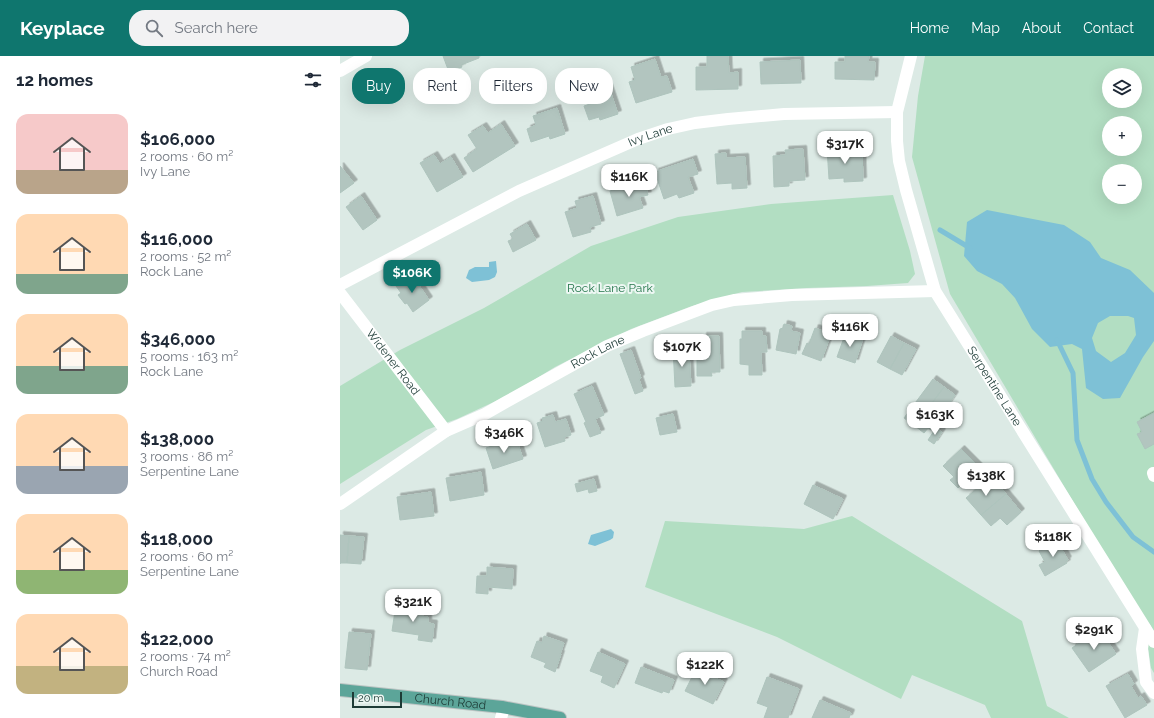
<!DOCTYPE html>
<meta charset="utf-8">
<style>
:root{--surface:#fff;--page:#f2f2f3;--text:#1f2937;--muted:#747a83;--accent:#0f766e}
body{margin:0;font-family:Raleway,sans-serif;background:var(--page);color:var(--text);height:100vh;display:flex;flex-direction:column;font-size:15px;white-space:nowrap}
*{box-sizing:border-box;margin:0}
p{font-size:13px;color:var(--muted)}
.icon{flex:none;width:22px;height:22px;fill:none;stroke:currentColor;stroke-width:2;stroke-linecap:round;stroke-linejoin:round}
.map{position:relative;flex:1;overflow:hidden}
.side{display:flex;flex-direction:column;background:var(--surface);width:340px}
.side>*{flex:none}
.hud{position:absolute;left:12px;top:12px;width:380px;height:36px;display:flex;gap:8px}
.controls{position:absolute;left:762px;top:12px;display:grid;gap:8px}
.controls a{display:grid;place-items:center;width:40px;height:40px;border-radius:50%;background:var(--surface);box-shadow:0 4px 16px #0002;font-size:20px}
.scale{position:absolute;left:12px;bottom:10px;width:50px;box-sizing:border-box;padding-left:4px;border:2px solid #1d3b36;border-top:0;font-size:11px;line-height:14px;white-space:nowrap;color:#1d3b36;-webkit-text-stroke:3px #edf7f3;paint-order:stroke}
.price{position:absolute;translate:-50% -34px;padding:0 9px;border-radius:8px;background:#fff;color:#222;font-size:13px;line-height:26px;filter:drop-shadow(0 1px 2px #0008)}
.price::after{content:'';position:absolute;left:50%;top:24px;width:12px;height:9px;margin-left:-6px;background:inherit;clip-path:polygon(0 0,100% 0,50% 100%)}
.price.on{background:var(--accent);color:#fff}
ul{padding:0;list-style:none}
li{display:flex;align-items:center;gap:12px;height:100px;padding:0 16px}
li span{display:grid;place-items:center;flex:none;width:112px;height:80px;border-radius:12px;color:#555}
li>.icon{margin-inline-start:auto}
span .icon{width:48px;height:48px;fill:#fffc;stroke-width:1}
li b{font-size:17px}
h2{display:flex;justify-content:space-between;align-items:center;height:48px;padding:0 16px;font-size:17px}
.tag{padding:0 14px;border-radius:16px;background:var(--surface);box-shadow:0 4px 16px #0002;font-size:14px;line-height:36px}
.tag.on{background:var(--accent);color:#fff}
header{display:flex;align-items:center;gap:24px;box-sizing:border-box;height:56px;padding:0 20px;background:var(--accent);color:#fff}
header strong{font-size:19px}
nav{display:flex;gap:22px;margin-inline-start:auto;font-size:14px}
.search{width:280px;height:36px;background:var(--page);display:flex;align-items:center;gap:10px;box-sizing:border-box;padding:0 14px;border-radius:16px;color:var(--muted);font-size:15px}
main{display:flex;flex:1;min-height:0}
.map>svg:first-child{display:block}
</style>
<header>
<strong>Keyplace</strong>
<div class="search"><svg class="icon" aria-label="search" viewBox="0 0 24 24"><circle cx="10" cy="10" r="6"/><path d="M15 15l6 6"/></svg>Search here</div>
<nav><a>Home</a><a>Map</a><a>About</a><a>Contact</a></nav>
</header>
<main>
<section class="side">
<h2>12 homes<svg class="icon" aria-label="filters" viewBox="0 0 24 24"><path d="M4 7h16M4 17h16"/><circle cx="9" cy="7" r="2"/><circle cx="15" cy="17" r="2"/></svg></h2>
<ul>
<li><span style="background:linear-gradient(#f6c9c9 70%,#b9a48a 0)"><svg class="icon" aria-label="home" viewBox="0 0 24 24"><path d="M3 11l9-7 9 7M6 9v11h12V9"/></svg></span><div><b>$106,000</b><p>2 rooms · 60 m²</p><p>Ivy Lane</p></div></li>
<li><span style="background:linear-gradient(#ffd9b3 75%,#7fa58c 0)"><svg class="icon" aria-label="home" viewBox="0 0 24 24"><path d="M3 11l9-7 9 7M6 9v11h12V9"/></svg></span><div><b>$116,000</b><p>2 rooms · 52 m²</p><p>Rock Lane</p></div></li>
<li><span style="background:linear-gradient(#ffd9b3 65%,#7fa58c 0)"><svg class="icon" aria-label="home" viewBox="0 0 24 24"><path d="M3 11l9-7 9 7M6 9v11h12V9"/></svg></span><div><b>$346,000</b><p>5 rooms · 163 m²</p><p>Rock Lane</p></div></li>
<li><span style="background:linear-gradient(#ffd9b3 65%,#9aa5b1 0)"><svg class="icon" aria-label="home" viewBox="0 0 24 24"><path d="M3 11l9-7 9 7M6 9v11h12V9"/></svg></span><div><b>$138,000</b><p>3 rooms · 86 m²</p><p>Serpentine Lane</p></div></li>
<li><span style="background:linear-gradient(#ffd9b3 70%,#8fb573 0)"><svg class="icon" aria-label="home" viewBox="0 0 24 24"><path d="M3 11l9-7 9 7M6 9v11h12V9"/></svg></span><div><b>$118,000</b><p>2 rooms · 60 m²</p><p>Serpentine Lane</p></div></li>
<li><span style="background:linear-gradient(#ffd9b3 65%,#c2b280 0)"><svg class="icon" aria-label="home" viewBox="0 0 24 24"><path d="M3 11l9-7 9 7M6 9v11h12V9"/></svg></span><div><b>$122,000</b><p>2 rooms · 74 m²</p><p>Church Road</p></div></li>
</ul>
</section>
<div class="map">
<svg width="814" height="662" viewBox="0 0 814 662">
<defs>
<filter id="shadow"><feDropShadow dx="3.5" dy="-3.5" stdDeviation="0" flood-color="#0004"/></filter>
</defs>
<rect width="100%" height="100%" fill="#dceae5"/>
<path fill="#b2dec2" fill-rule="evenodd" d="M585 0H814V617L811 612 804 565 610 238 572 101 578 40ZM769 19H795V45H769ZM769 67H795V93H769ZM769 115H795V141H769Z
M553 139 570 195 575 218 568 227 527 230 467 232 402 236 352 250 291 273 215 311 171 338 117 363 86 374 0 428V330L60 294 144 252 251 190 338 161 431 148Z
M512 460 682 565 707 650 729 662H651L645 649 572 619 561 643 437 581 305 531 325 465 464 473Z"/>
<path fill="#7ec1d6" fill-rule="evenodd" d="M647 154 724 169 750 186 761 202 790 214 813 236 814 237V285L803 301 780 342 763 343 746 332 742 293 732 288 710 291 692 273 675 242 662 228 637 215 624 200 627 166ZM770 260H788L794 262 796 279 785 297 771 306 756 295 752 282 758 267Z
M156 205 157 216 155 221 149 224 132 226 126 222 129 214 135 211H149V206Z
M271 473 274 476 273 482 270 484 255 490 248 488 251 479Z"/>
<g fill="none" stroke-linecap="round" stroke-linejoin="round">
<path stroke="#7ec1d6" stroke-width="5" d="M600 174 630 192
M717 284 733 317 737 384 752 423 766 446 793 481 814 496"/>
</g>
<path fill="#b2c5bf" stroke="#aec4bd" filter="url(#shadow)" d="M103 0H139V2L121 9 122 11 109 16Z
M367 0H388L389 17 398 16V33L356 34V11H367Z
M505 0H529L528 6H535L534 24 495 23V6H505Z
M315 3 321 21 327 20 332 36 296 47 289 26 295 24 291 11Z
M460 4 461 27 421 28 420 6Z
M268 29 278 58 260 64 259 61 249 64 244 50 256 46 252 35Z
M217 52 225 78 210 83 209 80 191 86 187 73 196 69 193 60Z
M161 68 175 90 133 116 124 102 137 93 128 79 143 70 148 77Z
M487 92H506V95L522 94 523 125 504 126V122L489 123Z
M463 93 465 124 449 125V130L434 131 433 100 446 99 445 94Z
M386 97V102L405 101 407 132 392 133V127L377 128 375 98Z
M94 99 100 108 111 101 123 121 97 136 80 107Z
M353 103 358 118 348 121 354 137 339 142 337 138 324 143 315 116Z
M0 110 14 127 0 137Z
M304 125 308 139 299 141 303 152 277 160 270 135Z
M21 140 37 164 23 174 6 151Z
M253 140 261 168 250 171 251 176 233 181 225 156 237 152 235 145Z
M187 168 196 184 173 196 168 185 173 183 170 178Z
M72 219 89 244 73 256 67 247 65 248 58 239 61 237 56 230Z
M444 268 452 270 451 275 460 277 456 298 436 294 440 273 443 272Z
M475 272 491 278 481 305 462 298 467 287 469 288Z
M402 275H422V280H426L427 296H421L422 319H409V309L400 308V283H402Z
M506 276 523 282 515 307 497 301Z
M363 280H379L380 316H371L372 320H357V299H363Z
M551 280 564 287 550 313 537 306Z
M564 287 576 293 562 319 550 313Z
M345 291 346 297H349L351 330 335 331 333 292Z
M291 294 301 322 299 323 303 335 295 338 280 298Z
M593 323 604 331 575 370 564 362Z
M252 330 264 359 255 363 261 377 250 381 244 367 246 366 234 338Z
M604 331 615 339 591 374 588 372 584 377 575 370Z
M814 357V388L805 393 797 378 802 376 797 366Z
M333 358 337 376 320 379 316 362Z
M213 359 215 366 226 363 231 379 224 381 225 385 205 391 197 367 203 365 202 362Z
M596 372 602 376 594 388 588 384Z
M176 382 183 403 153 413 146 392Z
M621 393 640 412 618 432 610 424 614 421 603 410Z
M141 416 144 439 110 445 106 422Z
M254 423 257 435 249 437 248 433 237 436 235 428Z
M646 425 650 430 656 426 666 438 641 459 626 442Z
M473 429 503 443 493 463 464 448Z
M91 436 94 460 60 464 57 441Z
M666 438 681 456 667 469 660 462 651 470 641 459Z
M0 479 9 480 7 507H0V508Z
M9 480 24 481 21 508 7 507Z
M717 485 728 504 726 505 727 507 705 520 699 509 705 506 699 495Z
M147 511 173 513 172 533 148 531V538L136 537 137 520H147Z
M56 548 82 553 81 560 88 561V567L94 568 92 586 78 584 79 579 52 575Z
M759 573 776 598 749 616 732 592Z
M9 576 31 578 27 614 5 612Z
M204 580 224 587 220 598H221L215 616 204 611 206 607 191 601 197 585 202 587Z
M258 596 285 608 274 632 261 626 263 620 250 615Z
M301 611 334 624 329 637 323 635 322 637 295 627Z
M368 611 376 615 373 621 384 626 373 648 345 635 355 615 364 619Z
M788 618 794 628 791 630 798 642 801 640 807 649 785 662 766 630Z
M427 621 459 633 448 662H424L428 651 417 647Z
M480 644 511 657 509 662H472Z"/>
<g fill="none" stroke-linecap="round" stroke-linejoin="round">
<g stroke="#bbc4c3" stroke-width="14">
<g id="major">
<path id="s5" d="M0 634 162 651 220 662"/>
</g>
</g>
<g stroke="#fff" stroke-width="12">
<path id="s1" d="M571 0 557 56V85L559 105 566 134 595 235 814 586"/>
<path d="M0 15 26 0"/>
<path id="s2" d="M0 229 179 135 298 83 328 73 355 67 388 63 444 58 557 56"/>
<path id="s3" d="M0 237 106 375"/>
<path d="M813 417 814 420"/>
<path id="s4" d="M0 448 106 375 145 358 166 346 267 290 303 275 372 249 394 244 452 239 595 235"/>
<path d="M805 572 802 593 806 626 814 637"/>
<path d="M161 662 164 652"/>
</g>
<use href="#major" stroke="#5ca599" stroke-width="12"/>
</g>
<g text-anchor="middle" stroke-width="4" stroke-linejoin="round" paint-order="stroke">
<g font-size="12" fill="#1d3b36" stroke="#edf7f3">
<text dy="4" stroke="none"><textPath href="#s2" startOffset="345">Ivy Lane</textPath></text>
<text dy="4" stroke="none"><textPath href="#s4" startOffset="300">Rock Lane</textPath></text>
<text dy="4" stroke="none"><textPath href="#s3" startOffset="87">Widener Road</textPath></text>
<text dy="4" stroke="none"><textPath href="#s1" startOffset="354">Serpentine Lane</textPath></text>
<text dy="4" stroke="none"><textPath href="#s5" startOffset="111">Church Road</textPath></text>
</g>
<g font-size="12" fill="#23754a" stroke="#edf7f3">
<text x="270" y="236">Rock Lane Park</text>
</g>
</g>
</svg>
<div class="controls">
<a><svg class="icon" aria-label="layers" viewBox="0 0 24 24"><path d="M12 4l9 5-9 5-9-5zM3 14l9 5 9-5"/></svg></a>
<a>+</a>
<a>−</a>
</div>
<div class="scale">20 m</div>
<b class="price" style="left:505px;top:109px">$317K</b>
<b class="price" style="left:289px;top:142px">$116K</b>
<b class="price on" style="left:72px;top:238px">$106K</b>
<b class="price" style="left:510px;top:292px">$116K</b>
<b class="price" style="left:342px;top:312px">$107K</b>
<b class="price" style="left:595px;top:380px">$163K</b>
<b class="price" style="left:164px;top:398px">$346K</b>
<b class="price" style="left:646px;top:441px">$138K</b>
<b class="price" style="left:713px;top:502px">$118K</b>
<b class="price" style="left:73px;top:567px">$321K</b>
<b class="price" style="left:754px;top:595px">$291K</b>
<b class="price" style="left:365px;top:630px">$122K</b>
<div class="hud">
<a class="tag on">Buy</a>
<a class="tag">Rent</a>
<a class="tag">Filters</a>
<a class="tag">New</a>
</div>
</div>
</main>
